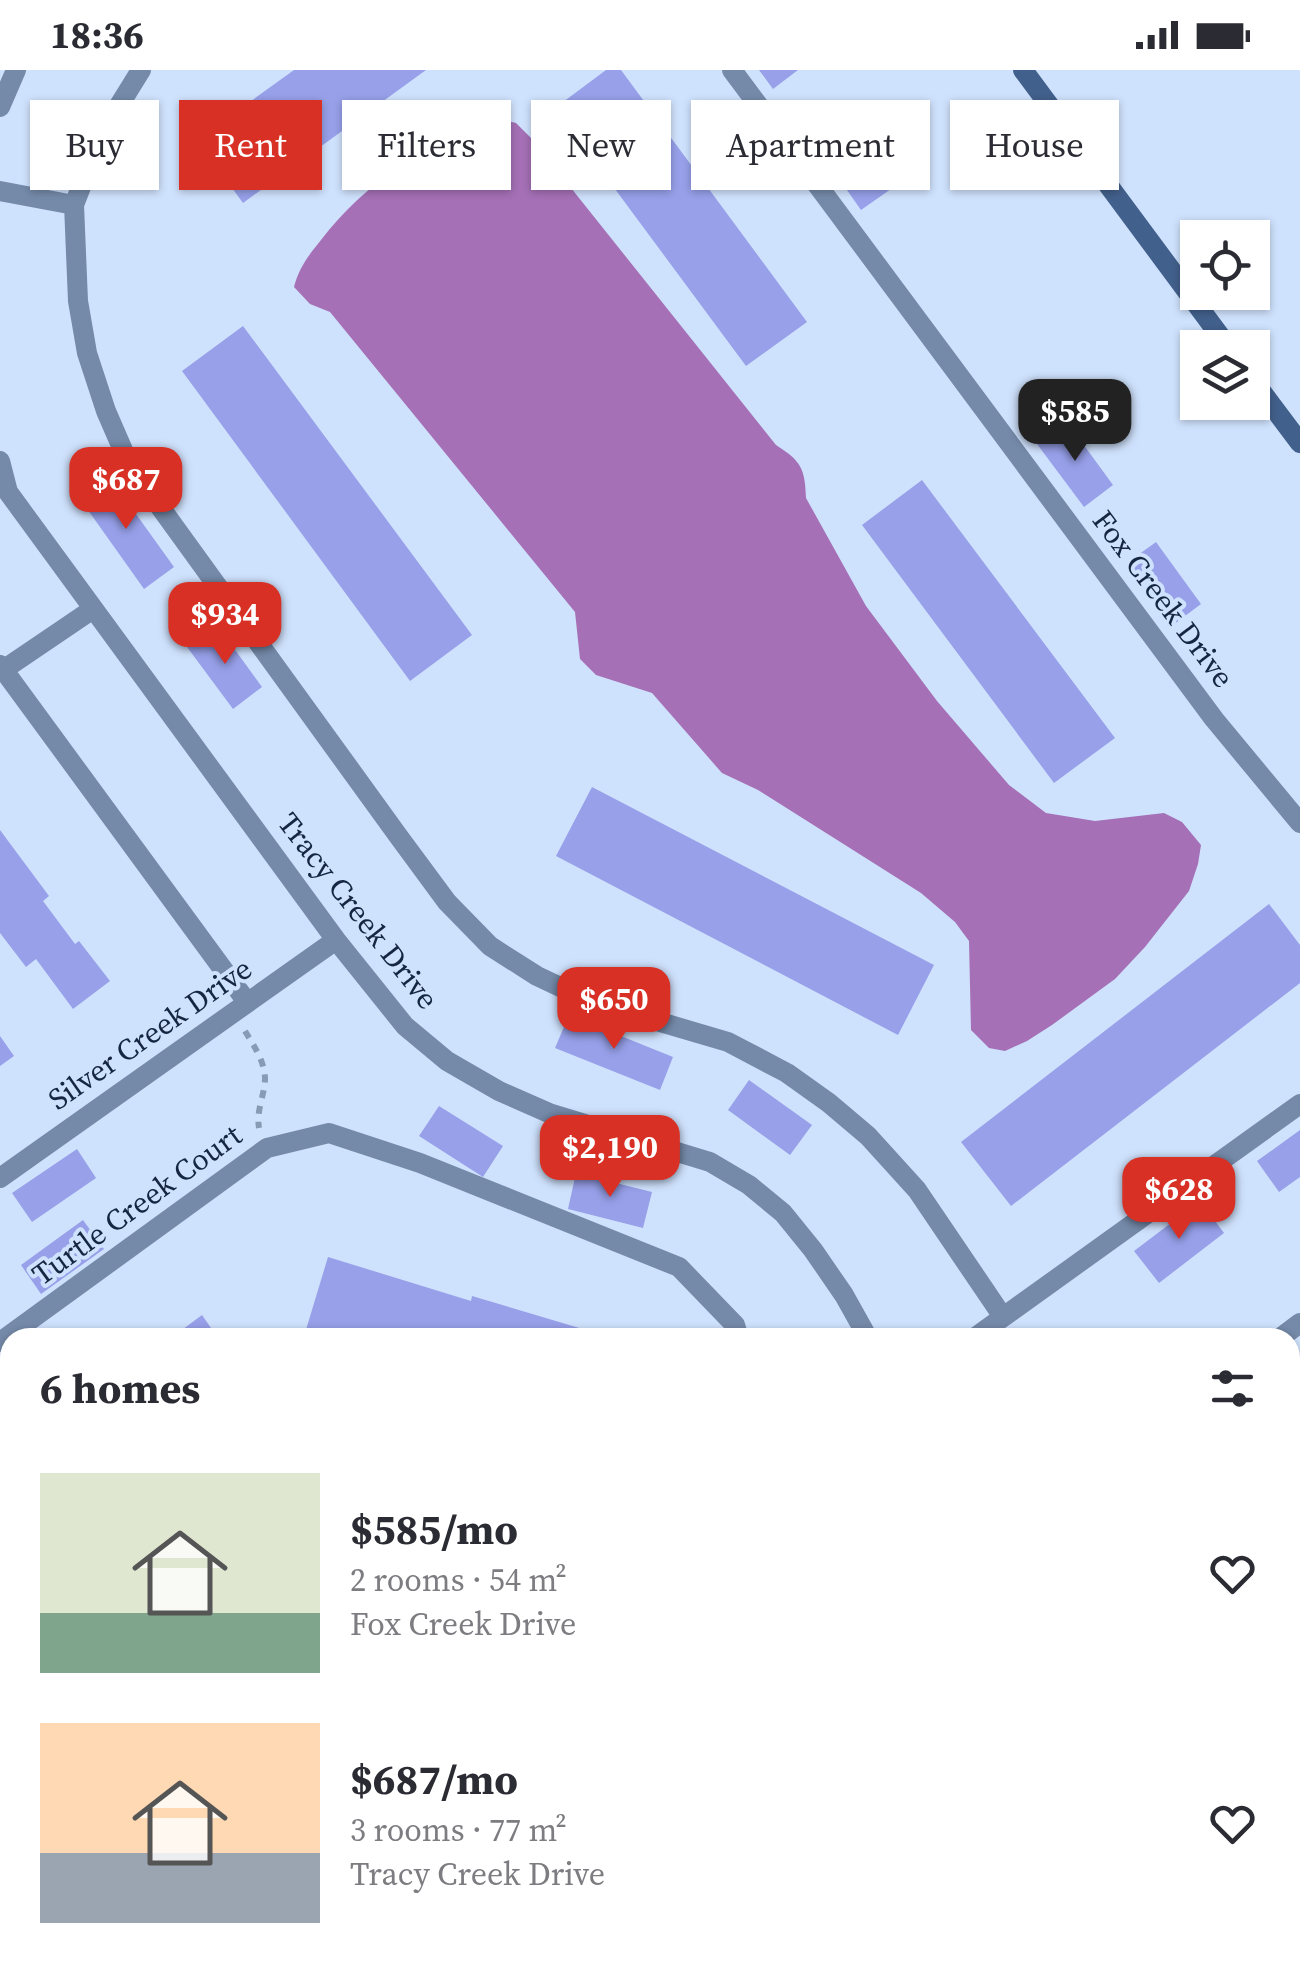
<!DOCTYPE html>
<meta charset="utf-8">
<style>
:root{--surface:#fff;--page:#f2f2f3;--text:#2b2b33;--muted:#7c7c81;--accent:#d93025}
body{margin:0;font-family:"Source Serif 4",serif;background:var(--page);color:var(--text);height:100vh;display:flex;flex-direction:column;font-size:38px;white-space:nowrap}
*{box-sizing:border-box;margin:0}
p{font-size:32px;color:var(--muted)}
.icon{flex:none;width:55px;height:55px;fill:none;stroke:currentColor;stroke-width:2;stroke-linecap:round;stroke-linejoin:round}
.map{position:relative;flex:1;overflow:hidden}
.panel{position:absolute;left:0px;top:1258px;width:1300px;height:642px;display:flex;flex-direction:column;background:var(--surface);border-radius:30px 30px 0 0;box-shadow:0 2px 8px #0004}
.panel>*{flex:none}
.hud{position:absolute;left:30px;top:30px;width:1240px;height:90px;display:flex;gap:20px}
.buttons{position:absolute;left:1180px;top:150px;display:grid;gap:20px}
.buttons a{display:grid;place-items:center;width:90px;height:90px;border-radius:0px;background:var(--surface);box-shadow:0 2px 8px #0004;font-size:50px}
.price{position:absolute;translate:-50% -85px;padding:0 22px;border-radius:20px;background:var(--accent);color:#fff;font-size:32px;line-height:65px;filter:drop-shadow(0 2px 5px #0008)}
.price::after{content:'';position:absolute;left:50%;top:60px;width:30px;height:22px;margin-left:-15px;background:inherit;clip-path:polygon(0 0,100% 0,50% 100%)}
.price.active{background:#222;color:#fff}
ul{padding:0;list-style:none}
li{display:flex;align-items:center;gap:30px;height:250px;padding:0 40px}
li span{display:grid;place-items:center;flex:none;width:280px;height:200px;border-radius:0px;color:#555}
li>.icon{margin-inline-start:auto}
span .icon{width:120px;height:120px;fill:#fffc;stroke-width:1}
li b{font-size:42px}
h2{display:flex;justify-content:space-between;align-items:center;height:120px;padding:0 40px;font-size:42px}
.tag{padding:0 35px;border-radius:0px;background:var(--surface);box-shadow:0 2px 8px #0004;font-size:35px;line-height:90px}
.tag.active{background:var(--accent);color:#fff}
.status{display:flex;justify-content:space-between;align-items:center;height:70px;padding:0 50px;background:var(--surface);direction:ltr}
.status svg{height:28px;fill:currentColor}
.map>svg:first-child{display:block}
</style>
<div class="status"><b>18:36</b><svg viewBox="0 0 49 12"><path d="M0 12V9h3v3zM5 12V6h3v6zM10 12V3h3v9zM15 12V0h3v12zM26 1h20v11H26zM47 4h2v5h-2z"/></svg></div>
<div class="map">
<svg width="1300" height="1898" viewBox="0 0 1300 1898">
<rect width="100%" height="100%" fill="#cfe2fd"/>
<path fill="#a570b6" d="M491 47 516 53 532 69 776 375C801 391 805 398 806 428L866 536 937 631 1009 715 1046 743 1095 751 1164 743 1182 752 1201 775 1198 794 1189 821 1145 877 1115 909 1052 955 1027 971 1005 981 989 978 971 960 969 871 955 852 921 823 758 720 722 703 652 623 596 605 580 589 575 542 330 242 310 234 294 217C299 198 308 186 321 170 365 113 425 74 491 47Z"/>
<path fill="#97a0e9" d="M294 0H426L243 133 197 70Z
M606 0H621L807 252 746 296 555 38Z
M759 0H798L773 19Z
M846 55 891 119 861 140 816 76Z
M243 256 472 565 410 611 182 301Z
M1067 352 1113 415 1084 437 1037 374Z
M108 405 174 497 144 519 78 426Z
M922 410 1115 668 1054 713 862 455Z
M1156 472 1201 534 1173 555 1127 493Z
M217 555 262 617 233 639 187 577Z
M592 717 934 895 898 965 556 786Z
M0 760 49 826 43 831 75 874 79 871 110 911 73 939 36 889 26 897 0 863Z
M1269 834 1300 875V913L1011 1136 961 1072Z
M569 945 673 987 660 1020 555 978Z
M0 966 14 986 0 996Z
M749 1010 812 1055 790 1085 728 1040Z
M439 1036 503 1076 483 1107 419 1066Z
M1300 1060V1107L1279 1122 1257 1091Z
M77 1079 96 1108 32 1152 12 1123Z
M576 1103 652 1122 643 1158 568 1139Z
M1200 1131 1224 1163 1159 1213 1134 1181Z
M83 1150 104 1179 41 1224 21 1195Z
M328 1187 471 1231 472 1226 613 1268H322L305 1263Z
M202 1245 218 1268H171Z
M10 1388V1486L0 1494V1396Z
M0 1635 10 1648V1780L0 1766Z
M93 1890H147L138 1898H132L128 1893 123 1898H101Z"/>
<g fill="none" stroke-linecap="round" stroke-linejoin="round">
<path stroke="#889bb5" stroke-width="6" stroke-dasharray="8 8" stroke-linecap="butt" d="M245 961C254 976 264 990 265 1008 265 1025 256 1039 259 1058"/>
<path stroke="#758aa9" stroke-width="20" d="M141 0 102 63 74 135 78 231 87 283 106 341 129 394 399 767 447 832 490 876 537 906 592 932 728 972 787 1003 829 1033 868 1066 917 1120 1003 1247
M732 0 1214 649 1300 753
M0 37 16 0
M0 121 74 135
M0 391 8 422 336 870 405 956 447 991 499 1021 549 1043 710 1092 749 1115 783 1143 813 1180 844 1225 868 1268
M0 595 247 932
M3 600 93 539
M0 1108 336 870
M974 1268 1300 1034
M1280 1268 1300 1253
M0 1272 267 1078 329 1063 420 1093 679 1197 735 1255 739 1268
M232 1898 243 1890"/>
<path stroke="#42608c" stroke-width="20" d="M1023 0 1229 278
M1252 309 1300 373"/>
</g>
<g text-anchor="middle" stroke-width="8" stroke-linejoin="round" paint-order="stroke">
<g font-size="30" fill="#152640" stroke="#cfe2fd">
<text transform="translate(1163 529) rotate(53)" y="10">Fox Creek Drive</text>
<text transform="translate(358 841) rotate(52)" y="10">Tracy Creek Drive</text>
<text transform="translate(150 964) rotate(-35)" y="10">Silver Creek Drive</text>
<text transform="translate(137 1135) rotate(-36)" y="10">Turtle Creek Court</text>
</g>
</g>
</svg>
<div class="buttons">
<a><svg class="icon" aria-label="locate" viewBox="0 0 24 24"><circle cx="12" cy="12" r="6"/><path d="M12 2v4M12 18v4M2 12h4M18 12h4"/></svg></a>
<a><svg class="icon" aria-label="layers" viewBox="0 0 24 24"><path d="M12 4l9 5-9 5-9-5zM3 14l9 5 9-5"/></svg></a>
</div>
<b class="price active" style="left:1075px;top:394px">$585</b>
<b class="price" style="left:126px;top:462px">$687</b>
<b class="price" style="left:225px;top:597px">$934</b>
<b class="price" style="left:614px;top:982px">$650</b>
<b class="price" style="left:610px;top:1130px">$2,190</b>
<b class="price" style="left:1179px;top:1172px">$628</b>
<div class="hud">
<a class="tag">Buy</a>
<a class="tag active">Rent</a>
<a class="tag">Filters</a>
<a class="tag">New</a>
<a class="tag">Apartment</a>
<a class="tag">House</a>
</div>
<section class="panel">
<h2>6 homes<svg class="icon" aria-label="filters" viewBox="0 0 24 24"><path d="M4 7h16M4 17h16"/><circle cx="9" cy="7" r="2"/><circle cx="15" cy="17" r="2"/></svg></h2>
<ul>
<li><span style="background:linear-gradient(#dfe7d0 70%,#7fa58c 0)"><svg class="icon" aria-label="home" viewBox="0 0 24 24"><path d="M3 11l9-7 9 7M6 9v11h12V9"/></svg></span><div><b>$585/mo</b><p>2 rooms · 54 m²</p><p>Fox Creek Drive</p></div><svg class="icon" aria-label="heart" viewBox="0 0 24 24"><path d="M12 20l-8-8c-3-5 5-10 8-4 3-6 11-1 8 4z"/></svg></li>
<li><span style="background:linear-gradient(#ffd9b3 65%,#9aa5b1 0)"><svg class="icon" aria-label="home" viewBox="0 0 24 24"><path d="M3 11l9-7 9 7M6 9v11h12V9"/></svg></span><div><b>$687/mo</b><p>3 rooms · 77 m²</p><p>Tracy Creek Drive</p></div><svg class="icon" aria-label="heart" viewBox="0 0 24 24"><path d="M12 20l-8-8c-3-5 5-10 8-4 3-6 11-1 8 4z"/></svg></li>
</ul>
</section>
</div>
